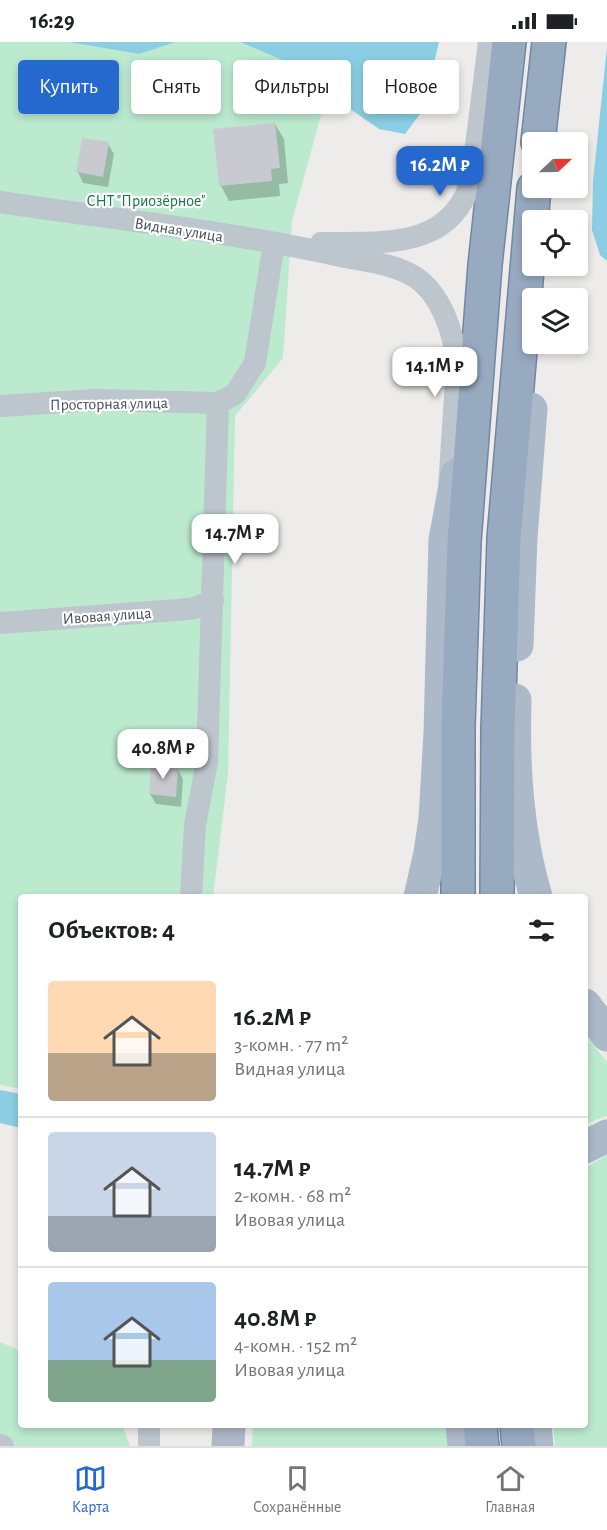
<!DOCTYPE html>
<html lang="ru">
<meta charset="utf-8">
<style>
:root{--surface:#fff;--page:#f2f2f2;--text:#202124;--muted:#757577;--line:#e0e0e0;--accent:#2568ce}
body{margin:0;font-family:"Alegreya Sans",sans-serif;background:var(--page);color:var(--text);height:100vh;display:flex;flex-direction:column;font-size:22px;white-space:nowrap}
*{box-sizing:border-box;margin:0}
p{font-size:20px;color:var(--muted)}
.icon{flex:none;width:33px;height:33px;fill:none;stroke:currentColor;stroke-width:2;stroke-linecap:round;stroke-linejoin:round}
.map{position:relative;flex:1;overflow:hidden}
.sheet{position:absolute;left:18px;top:852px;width:570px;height:534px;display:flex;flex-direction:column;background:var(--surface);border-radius:6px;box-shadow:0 3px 9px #0003}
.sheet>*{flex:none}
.top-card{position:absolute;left:18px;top:18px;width:572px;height:54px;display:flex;gap:12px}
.needle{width:39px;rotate:68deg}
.fabs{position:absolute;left:522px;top:90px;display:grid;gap:12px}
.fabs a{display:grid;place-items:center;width:66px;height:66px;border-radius:6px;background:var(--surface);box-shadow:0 3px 9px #0003;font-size:30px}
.price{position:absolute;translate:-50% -51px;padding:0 14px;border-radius:12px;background:#fff;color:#222;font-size:20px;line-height:39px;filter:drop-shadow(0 2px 3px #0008)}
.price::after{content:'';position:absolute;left:50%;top:36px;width:18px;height:14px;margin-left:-9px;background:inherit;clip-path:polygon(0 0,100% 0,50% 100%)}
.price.active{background:var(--accent);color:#fff}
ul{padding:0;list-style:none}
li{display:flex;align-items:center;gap:18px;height:150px;padding:0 30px}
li+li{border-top:2px solid var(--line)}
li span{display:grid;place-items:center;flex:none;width:168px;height:120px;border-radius:6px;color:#555}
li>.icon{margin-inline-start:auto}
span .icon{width:72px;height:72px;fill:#fffc;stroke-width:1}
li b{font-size:26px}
h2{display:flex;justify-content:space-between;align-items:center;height:72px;padding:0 30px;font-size:26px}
.chip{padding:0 21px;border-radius:6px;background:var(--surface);box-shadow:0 3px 9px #0003;font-size:21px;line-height:54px}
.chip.active{background:var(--accent);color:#fff}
.status{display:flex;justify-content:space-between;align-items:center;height:42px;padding:0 30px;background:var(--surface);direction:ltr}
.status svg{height:16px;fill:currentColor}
.menu{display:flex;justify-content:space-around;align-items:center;height:84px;border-top:2px solid var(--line);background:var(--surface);font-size:16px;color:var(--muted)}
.menu a{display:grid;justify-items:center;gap:3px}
.menu .active{color:var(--accent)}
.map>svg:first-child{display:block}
</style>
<div class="status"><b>16:29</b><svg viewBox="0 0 49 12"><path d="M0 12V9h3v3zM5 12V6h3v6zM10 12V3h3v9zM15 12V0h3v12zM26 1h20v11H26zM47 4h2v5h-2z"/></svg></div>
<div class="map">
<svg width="607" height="1404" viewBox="0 0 607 1404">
<rect width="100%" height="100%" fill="#eeebeb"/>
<path fill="#bbeacf" d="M0 0H68L139 12 176 0H240L294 23 327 51 292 179 283 316 235 374 228 732 213 855H21V1047L0 1043Z
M585 993 607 1020V1074L585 1082Z
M607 1113V1404H555L553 1383H585V1126Z
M0 1300 21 1309V1383H122L130 1404H0Z
M253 1383H447L449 1404H252Z"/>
<path fill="#8bcee4" d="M68 0H176L139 12Z
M240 0H439L423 68 405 92 379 87 327 51 294 23Z
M607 5V219L600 213 592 188 593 139Z
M0 1048 21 1052V1086L0 1081Z"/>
<path fill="#0003" d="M275 82 284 97 288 141 279 142 280 154 229 159 221 144Z
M108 102 114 112 108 145 83 141 78 130Z
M177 726 183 737 181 765 156 762 150 752Z"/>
<path fill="#c8cad0" d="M275 81 280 126 271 127 272 139 219 144 213 87Z
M82 96 109 100 103 135 76 130Z
M151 722 178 725 176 755 149 752Z"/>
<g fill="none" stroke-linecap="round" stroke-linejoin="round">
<g stroke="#7187a3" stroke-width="36">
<path id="trunk" d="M538 100 549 0
M458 855V684L464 500 485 223 509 0
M497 855 498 687 504 496 534 146
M480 1383 482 1404
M517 1383 519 1404"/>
</g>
<path stroke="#bdc5cd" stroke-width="22" d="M0 160C112 177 226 189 336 213 362 219 393 221 415 235 442 253 454 292 457 322L449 446
M321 201C382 200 452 209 472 136L489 0
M0 364 95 358 218 361
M0 581 178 568 195 566 213 558
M191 855 195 783 207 720 218 361 235 352 255 321 274 201
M149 1383V1404
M0 1403 3 1404"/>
<path stroke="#acb9c9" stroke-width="33" d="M517 603 521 496 531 367
M515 658C513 725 517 790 536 855
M420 855 430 811 435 777 440 691 445 498 457 433
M585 963 607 993
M585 1105 607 1094
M462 1383 464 1404
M535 1383 537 1404
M228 1404 229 1383"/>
<use href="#trunk" stroke="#98aac0" stroke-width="33"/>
</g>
<g text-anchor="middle" stroke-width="4.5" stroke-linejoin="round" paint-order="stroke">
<g font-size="16" fill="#1c724a" stroke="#fff">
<text x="146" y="164">СНТ "Приозёрное"</text>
</g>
<g font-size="16" fill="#454e57" stroke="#fff">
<text transform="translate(179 187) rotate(9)" y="6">Видная улица</text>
<text transform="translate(109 361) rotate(-1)" y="6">Просторная улица</text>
<text transform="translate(107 573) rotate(-4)" y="6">Ивовая улица</text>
</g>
</g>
</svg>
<div class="fabs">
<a><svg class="needle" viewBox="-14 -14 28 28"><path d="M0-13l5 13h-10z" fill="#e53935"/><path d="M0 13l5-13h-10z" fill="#757577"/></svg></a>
<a><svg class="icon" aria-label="locate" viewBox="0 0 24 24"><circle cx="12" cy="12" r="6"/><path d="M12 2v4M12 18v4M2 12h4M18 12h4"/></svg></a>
<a><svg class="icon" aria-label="layers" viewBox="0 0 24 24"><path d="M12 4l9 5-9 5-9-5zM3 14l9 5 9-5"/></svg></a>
</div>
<b class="price active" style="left:440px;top:155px">16.2M ₽</b>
<b class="price" style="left:435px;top:356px">14.1M ₽</b>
<b class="price" style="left:235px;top:523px">14.7M ₽</b>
<b class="price" style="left:163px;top:738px">40.8M ₽</b>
<div class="top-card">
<a class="chip active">Купить</a>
<a class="chip">Снять</a>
<a class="chip">Фильтры</a>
<a class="chip">Новое</a>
</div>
<section class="sheet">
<h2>Объектов: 4<svg class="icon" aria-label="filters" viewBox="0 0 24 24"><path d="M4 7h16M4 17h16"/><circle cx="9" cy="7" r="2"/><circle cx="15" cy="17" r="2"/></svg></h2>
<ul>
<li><span style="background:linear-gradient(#ffd9b3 60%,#b9a48a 0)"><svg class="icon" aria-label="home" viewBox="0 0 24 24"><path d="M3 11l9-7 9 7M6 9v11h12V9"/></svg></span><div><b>16.2M ₽</b><p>3-комн. · 77 m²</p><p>Видная улица</p></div></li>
<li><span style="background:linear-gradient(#c9d6e8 70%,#9aa5b1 0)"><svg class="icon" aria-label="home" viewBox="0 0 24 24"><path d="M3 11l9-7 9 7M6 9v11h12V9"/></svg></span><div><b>14.7M ₽</b><p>2-комн. · 68 m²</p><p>Ивовая улица</p></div></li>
<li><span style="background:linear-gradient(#a9c7e8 65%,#7fa58c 0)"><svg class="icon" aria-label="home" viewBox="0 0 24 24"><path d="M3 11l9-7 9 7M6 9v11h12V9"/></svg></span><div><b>40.8M ₽</b><p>4-комн. · 152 m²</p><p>Ивовая улица</p></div></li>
</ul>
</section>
</div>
<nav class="menu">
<a class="active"><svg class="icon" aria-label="map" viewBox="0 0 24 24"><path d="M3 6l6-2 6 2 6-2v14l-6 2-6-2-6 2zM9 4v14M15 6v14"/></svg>Карта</a>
<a><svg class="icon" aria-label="saved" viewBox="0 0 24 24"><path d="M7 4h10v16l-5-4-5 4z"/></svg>Сохранённые</a>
<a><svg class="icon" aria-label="home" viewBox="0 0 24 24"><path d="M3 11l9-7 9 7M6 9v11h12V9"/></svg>Главная</a>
</nav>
